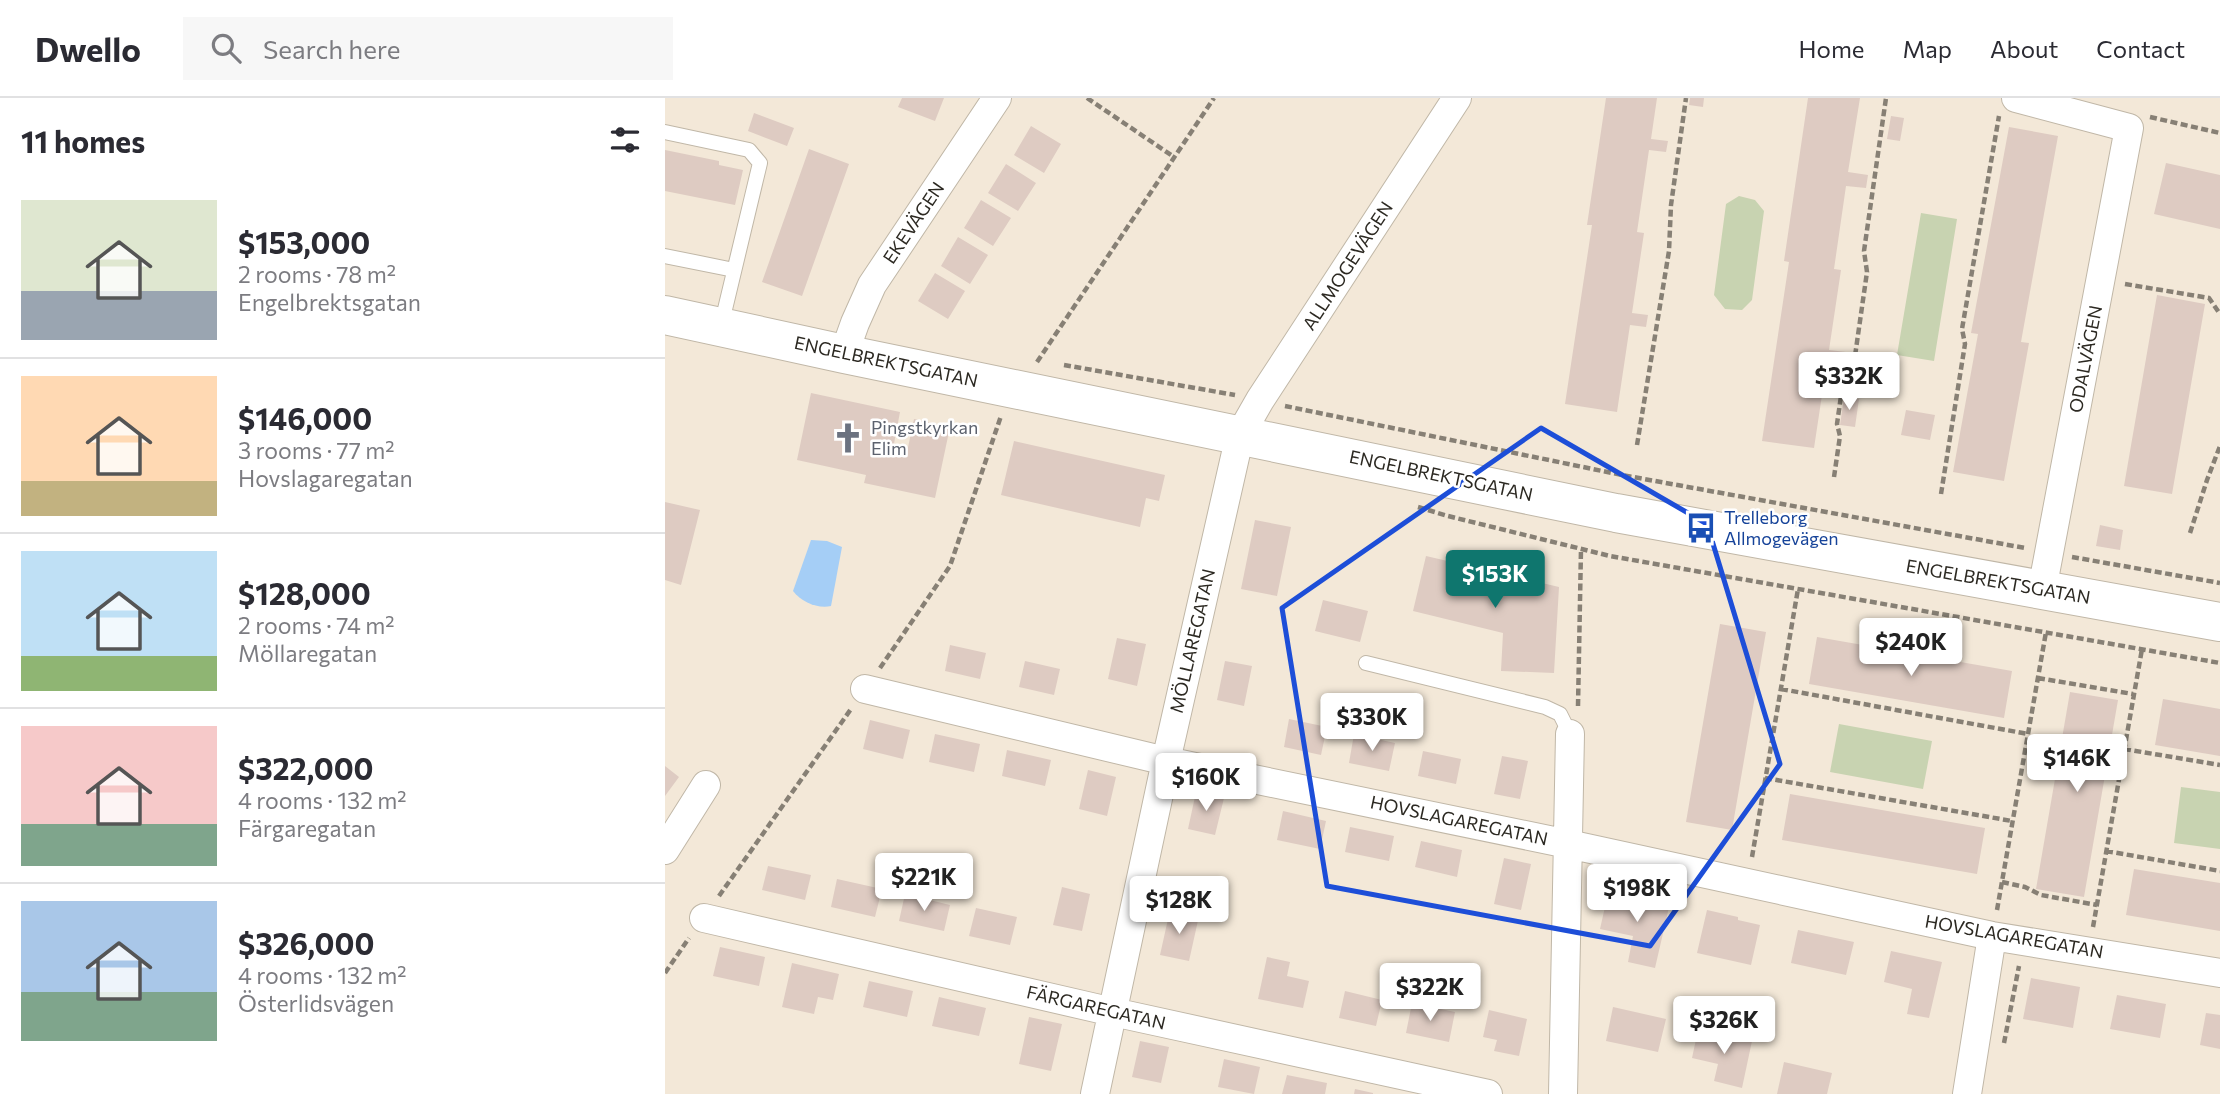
<!DOCTYPE html>
<meta charset="utf-8">
<style>
:root{--surface:#fff;--page:#f7f7f7;--text:#2b2b33;--muted:#7c7c81;--line:#e1e1e2;--accent:#0f766e}
body{margin:0;font-family:Commissioner,sans-serif;background:var(--page);color:var(--text);height:100vh;display:flex;flex-direction:column;font-size:26px;white-space:nowrap}
*{box-sizing:border-box;margin:0}
p{font-size:23px;color:var(--muted)}
.icon{flex:none;width:38px;height:38px;fill:none;stroke:currentColor;stroke-width:2;stroke-linecap:round;stroke-linejoin:round}
.map{position:relative;flex:1;overflow:hidden}
.details{display:flex;flex-direction:column;background:var(--surface);width:665px}
.details>*{flex:none}
.price{position:absolute;translate:-50% -60px;padding:0 16px;border-radius:7px;background:#fff;color:#222;font-size:23px;line-height:46px;filter:drop-shadow(0 2px 4px #0008)}
.price::after{content:'';position:absolute;left:50%;top:42px;width:21px;height:16px;margin-left:-10px;background:inherit;clip-path:polygon(0 0,100% 0,50% 100%)}
.price.current{background:var(--accent);color:#fff}
ul{padding:0;list-style:none}
li{display:flex;align-items:center;gap:21px;height:175px;padding:0 21px}
li+li{border-top:2px solid var(--line)}
li span{display:grid;place-items:center;flex:none;width:196px;height:140px;border-radius:0px;color:#555}
li>.icon{margin-inline-start:auto}
span .icon{width:84px;height:84px;fill:#fffc;stroke-width:1}
li b{font-size:30px}
h2{display:flex;justify-content:space-between;align-items:center;height:84px;padding:0 21px;font-size:30px}
header{display:flex;align-items:center;gap:42px;box-sizing:border-box;height:98px;padding:0 35px;background:var(--surface);border-bottom:2px solid var(--line)}
header strong{font-size:33px}
nav{display:flex;gap:38px;margin-inline-start:auto;font-size:24px}
.search{width:490px;height:63px;background:var(--page);display:flex;align-items:center;gap:18px;box-sizing:border-box;padding:0 24px;border-radius:0px;color:var(--muted);font-size:26px}
main{display:flex;flex:1;min-height:0}
.map>svg:first-child{display:block}
</style>
<header>
<strong>Dwello</strong>
<div class="search"><svg class="icon" aria-label="search" viewBox="0 0 24 24"><circle cx="10" cy="10" r="6"/><path d="M15 15l6 6"/></svg>Search here</div>
<nav><a>Home</a><a>Map</a><a>About</a><a>Contact</a></nav>
</header>
<main>
<section class="details">
<h2>11 homes<svg class="icon" aria-label="filters" viewBox="0 0 24 24"><path d="M4 7h16M4 17h16"/><circle cx="9" cy="7" r="2"/><circle cx="15" cy="17" r="2"/></svg></h2>
<ul>
<li><span style="background:linear-gradient(#dfe7d0 65%,#9aa5b1 0)"><svg class="icon" aria-label="home" viewBox="0 0 24 24"><path d="M3 11l9-7 9 7M6 9v11h12V9"/></svg></span><div><b>$153,000</b><p>2 rooms · 78 m²</p><p>Engelbrektsgatan</p></div></li>
<li><span style="background:linear-gradient(#ffd9b3 75%,#c2b280 0)"><svg class="icon" aria-label="home" viewBox="0 0 24 24"><path d="M3 11l9-7 9 7M6 9v11h12V9"/></svg></span><div><b>$146,000</b><p>3 rooms · 77 m²</p><p>Hovslagaregatan</p></div></li>
<li><span style="background:linear-gradient(#bfe0f5 75%,#8fb573 0)"><svg class="icon" aria-label="home" viewBox="0 0 24 24"><path d="M3 11l9-7 9 7M6 9v11h12V9"/></svg></span><div><b>$128,000</b><p>2 rooms · 74 m²</p><p>Möllaregatan</p></div></li>
<li><span style="background:linear-gradient(#f6c9c9 70%,#7fa58c 0)"><svg class="icon" aria-label="home" viewBox="0 0 24 24"><path d="M3 11l9-7 9 7M6 9v11h12V9"/></svg></span><div><b>$322,000</b><p>4 rooms · 132 m²</p><p>Färgaregatan</p></div></li>
<li><span style="background:linear-gradient(#a9c7e8 65%,#7fa58c 0)"><svg class="icon" aria-label="home" viewBox="0 0 24 24"><path d="M3 11l9-7 9 7M6 9v11h12V9"/></svg></span><div><b>$326,000</b><p>4 rooms · 132 m²</p><p>Österlidsvägen</p></div></li>
</ul>
</section>
<div class="map">
<svg width="1555" height="996" viewBox="0 0 1555 996">
<rect width="100%" height="100%" fill="#f3e8d8"/>
<path fill="#c8d3b1" d="M1074 98 1090 102 1099 113 1087 202 1077 212 1060 211 1049 197 1061 106Z
M1256 115 1292 121 1269 263 1232 257Z
M1174 626 1267 643 1258 691 1165 674Z
M1516 689 1555 694V751L1509 745Z"/>
<path fill="#a5cef6" d="M146 442 162 443 177 449 166 508C153 511 136 504 128 493Z"/>
<path fill="#decbc2" d="M237 0H279L270 23 233 9Z
M941 0H992L986 41 1003 43 1001 54 984 52 972 134 979 135 967 215 983 217 981 229 965 227 952 314 900 306 927 127H922Z
M1025 0H1039L1038 9 1024 7Z
M1143 0H1195L1183 74 1203 77 1201 90 1181 88 1169 171 1176 172 1164 252 1181 254 1179 266 1162 264 1149 350 1097 343 1124 164 1119 163Z
M89 15 129 30 122 48 83 33Z
M1226 18 1239 20 1235 43 1222 41Z
M366 28 396 46 379 75 349 57Z
M1344 29 1393 38 1356 244 1364 245 1339 383 1288 374 1313 236 1306 235Z
M144 51 184 66 137 198 97 184Z
M0 52 54 63V67L78 72 70 107 0 93Z
M1501 65 1555 77V131L1489 116Z
M341 66 371 85 353 113 323 95Z
M316 102 346 120 328 148 299 130Z
M293 139 323 157 305 186 276 168Z
M270 175 300 193 283 221 253 203Z
M1492 197 1540 206 1507 396 1459 388Z
M146 295 235 314 228 351 242 354 249 321 285 329 270 400 199 385 201 377 132 362Z
M1179 299 1194 301 1190 329 1175 327Z
M1241 312 1270 317 1265 342 1236 337Z
M349 343 500 377 494 403 481 400 475 429 336 397Z
M0 404 35 412 16 487 0 482Z
M590 422 626 429 612 498 576 491Z
M1435 427 1458 432 1455 452 1431 448Z
M761 458 894 489 889 575 836 573 838 535 748 513Z
M658 502 703 513 695 544 650 533Z
M1055 526 1101 534 1067 732 1021 724Z
M1152 539 1347 573 1339 620 1144 586Z
M452 540 481 546 472 588 443 581Z
M285 547 321 555 315 581 280 573Z
M360 563 395 571 389 597 354 589Z
M560 563 587 568 579 608 552 602Z
M1405 594 1453 602 1419 799 1371 791Z
M1498 601 1555 611V658L1490 647Z
M624 621 662 629 656 657 619 649Z
M205 622 245 632 238 661 198 651Z
M270 636 315 646 309 674 264 664Z
M689 636 730 645 724 673 684 665Z
M342 652 386 662 380 688 337 678Z
M758 653 796 661 791 686 753 678Z
M837 658 863 663 855 701 829 696Z
M0 668 14 679 0 698Z
M423 672 451 679 442 718 414 711Z
M531 694 559 700 550 737 523 731Z
M1125 696 1320 730 1312 776 1117 742Z
M618 713 661 723 655 751 612 742Z
M685 729 729 738 724 763 680 754Z
M756 743 797 752 792 779 750 769Z
M839 760 866 766 856 812 829 806Z
M103 768 146 777 140 802 97 792Z
M1469 771 1555 785V833L1461 817Z
M172 781 217 791 210 819 166 809Z
M397 789 425 796 417 833 388 827Z
M944 791 1005 805 990 870 963 864 968 838 935 831Z
M240 796 285 807 279 833 234 823Z
M311 810 352 819 345 847 304 838Z
M505 812 534 818 524 863 495 857Z
M1042 812 1073 819V822L1095 827 1086 867 1032 855Z
M1133 832 1189 844 1181 877 1126 865Z
M55 849 100 859 94 888 48 878Z
M1226 853 1277 864 1264 920 1242 916 1247 891 1219 884Z
M602 859 625 864 622 878 644 883 638 910 593 901Z
M127 865 174 876 168 902 153 899 149 916 117 909Z
M1366 880 1415 889 1408 930 1358 921Z
M204 883 248 893 242 919 198 909Z
M680 893 717 902 711 928 674 920Z
M1452 897 1501 906 1495 940 1445 931Z
M274 899 321 910 314 938 267 928Z
M747 905 790 914 784 944 741 935Z
M948 909 1001 921 993 954 941 943Z
M824 912 862 921 854 958 829 953 832 942 818 939Z
M1541 915 1555 917V951L1535 947Z
M364 919 397 926 386 973 354 966Z
M1033 932 1087 943 1077 990 1049 983 1053 966 1027 960Z
M475 943 504 949 496 985 467 979Z
M559 961 595 969 589 996 553 989Z
M1119 964 1167 975 1162 996H1112Z
M622 977 662 985 660 996H617Z
M690 991 708 995V996H689Z"/>
<g fill="none" stroke-linecap="round" stroke-linejoin="round">
<g stroke="#c0b7a7" stroke-width="16">
<path id="service" d="M0 34 84 52 95 65 56 228
M0 158 69 172
M701 565 880 609 895 616 905 636"/>
</g>
<g stroke="#c0b7a7" stroke-width="30">
<path id="minor" d="M1351 0 1464 30 1377 492
M179 256 190 225 207 187 332 0
M200 591 501 663 903 746 1327 838 1555 875
M0 752 41 687
M39 820 448 914 823 996
M430 996 501 663 575 337 595 302 792 0
M898 996 905 636
M1302 996 1327 838"/>
</g>
<g stroke="#c0b7a7" stroke-width="40">
<path id="secondary" d="M0 217 179 256 951 415 1555 524"/>
</g>
<path stroke="#878075" stroke-width="4.5" stroke-dasharray="7 3.5" stroke-linecap="butt" d="M422 0 509 59
M1485 19 1555 35
M1460 186 1544 200 1555 216
M372 264 549 0
M399 267 570 297
M620 308 957 377 1360 450
M972 347 1004 153 1006 107 1021 0
M1169 379 1175 338 1172 326 1178 284 1189 265 1202 174 1199 153 1221 0
M1276 396 1300 246 1297 231 1334 18
M753 409 783 418 945 458 1555 565
M1525 435 1542 382 1555 348
M1407 459 1555 485
M215 570 285 468 336 318
M1373 580 1468 596
M1116 591 1363 636
M913 608 916 451
M1459 651 1555 667
M1100 680 1347 723
M1441 753 1555 773
M1087 759 1133 491
M1337 784 1360 789 1376 797 1432 807
M54 798 186 611
M1332 812 1381 534
M1428 829 1477 551
M0 875 24 840
M1339 945 1354 868"/>
<use href="#service" stroke="#fff" stroke-width="14"/>
<use href="#minor" stroke="#fff" stroke-width="28"/>
<use href="#secondary" stroke="#fff" stroke-width="38"/>
</g>
<path fill="none" stroke="#1d4ed8" stroke-width="5" stroke-linejoin="round" d="M876 330 1042 426 1115 666 985 848 662 788 617 510Z"/>
<defs>
<g id="church-bare" transform="scale(2.415)"><path d="M-1.2-6h2.4v3.5h3.3v2.4h-3.3V6h-2.4V-.1h-3.3v-2.4h3.3Z" fill="#6b7280" stroke="#fff" stroke-width="2.5" paint-order="stroke"/></g>
<g id="bus-bare" transform="scale(2.415)"><path d="M-5-6H5V4H4V6H2V4H-2V6H-4V4H-5ZM-3.5-4V0h7V-4ZM-3.5 1.2v1.5H-2V1.2ZM2 1.2v1.5H3.5V1.2Z" fill="#1a4fb4" stroke="#fff" stroke-width="2.5" paint-order="stroke"/></g>
</defs>
<g fill-rule="evenodd">
<use href="#church-bare" x="183" y="340"/>
<use href="#bus-bare" x="1036" y="430"/>
</g>
<g text-anchor="middle" stroke-width="5" stroke-linejoin="round" paint-order="stroke">
<g font-size="18" fill="#2c2922" stroke="#fff">
<text transform="translate(249 125) rotate(-56)" y="6">EKEVÄGEN</text>
<text transform="translate(683 168) rotate(-57)" y="6">ALLMOGEVÄGEN</text>
<text transform="translate(1421 261) rotate(-79)" y="6">ODALVÄGEN</text>
<text transform="translate(221 264) rotate(12)" y="6">ENGELBREKTSGATAN</text>
<text transform="translate(776 378) rotate(12)" y="6">ENGELBREKTSGATAN</text>
<text transform="translate(1333 484) rotate(10)" y="6">ENGELBREKTSGATAN</text>
<text transform="translate(528 543) rotate(-77)" y="6">MÖLLAREGATAN</text>
<text transform="translate(794 723) rotate(12)" y="6">HOVSLAGAREGATAN</text>
<text transform="translate(1349 839) rotate(10)" y="6">HOVSLAGAREGATAN</text>
<text transform="translate(431 910) rotate(13)" y="6">FÄRGAREGATAN</text>
</g>
<g font-size="18" fill="#5b616d" stroke="#fff" text-anchor="start">
<text x="206" y="336">Pingstkyrkan<tspan x="206" dy="21">Elim</tspan></text>
</g>
<g font-size="18" fill="#164399" stroke="#fff" text-anchor="start">
<text x="1059" y="426">Trelleborg<tspan x="1059" dy="21">Allmogevägen</tspan></text>
</g>
</g>
</svg>
<b class="price" style="left:1184px;top:314px">$332K</b>
<b class="price current" style="left:830px;top:512px">$153K</b>
<b class="price" style="left:1246px;top:580px">$240K</b>
<b class="price" style="left:707px;top:655px">$330K</b>
<b class="price" style="left:1412px;top:696px">$146K</b>
<b class="price" style="left:541px;top:715px">$160K</b>
<b class="price" style="left:259px;top:815px">$221K</b>
<b class="price" style="left:972px;top:826px">$198K</b>
<b class="price" style="left:514px;top:838px">$128K</b>
<b class="price" style="left:765px;top:925px">$322K</b>
<b class="price" style="left:1059px;top:958px">$326K</b>
</div>
</main>
